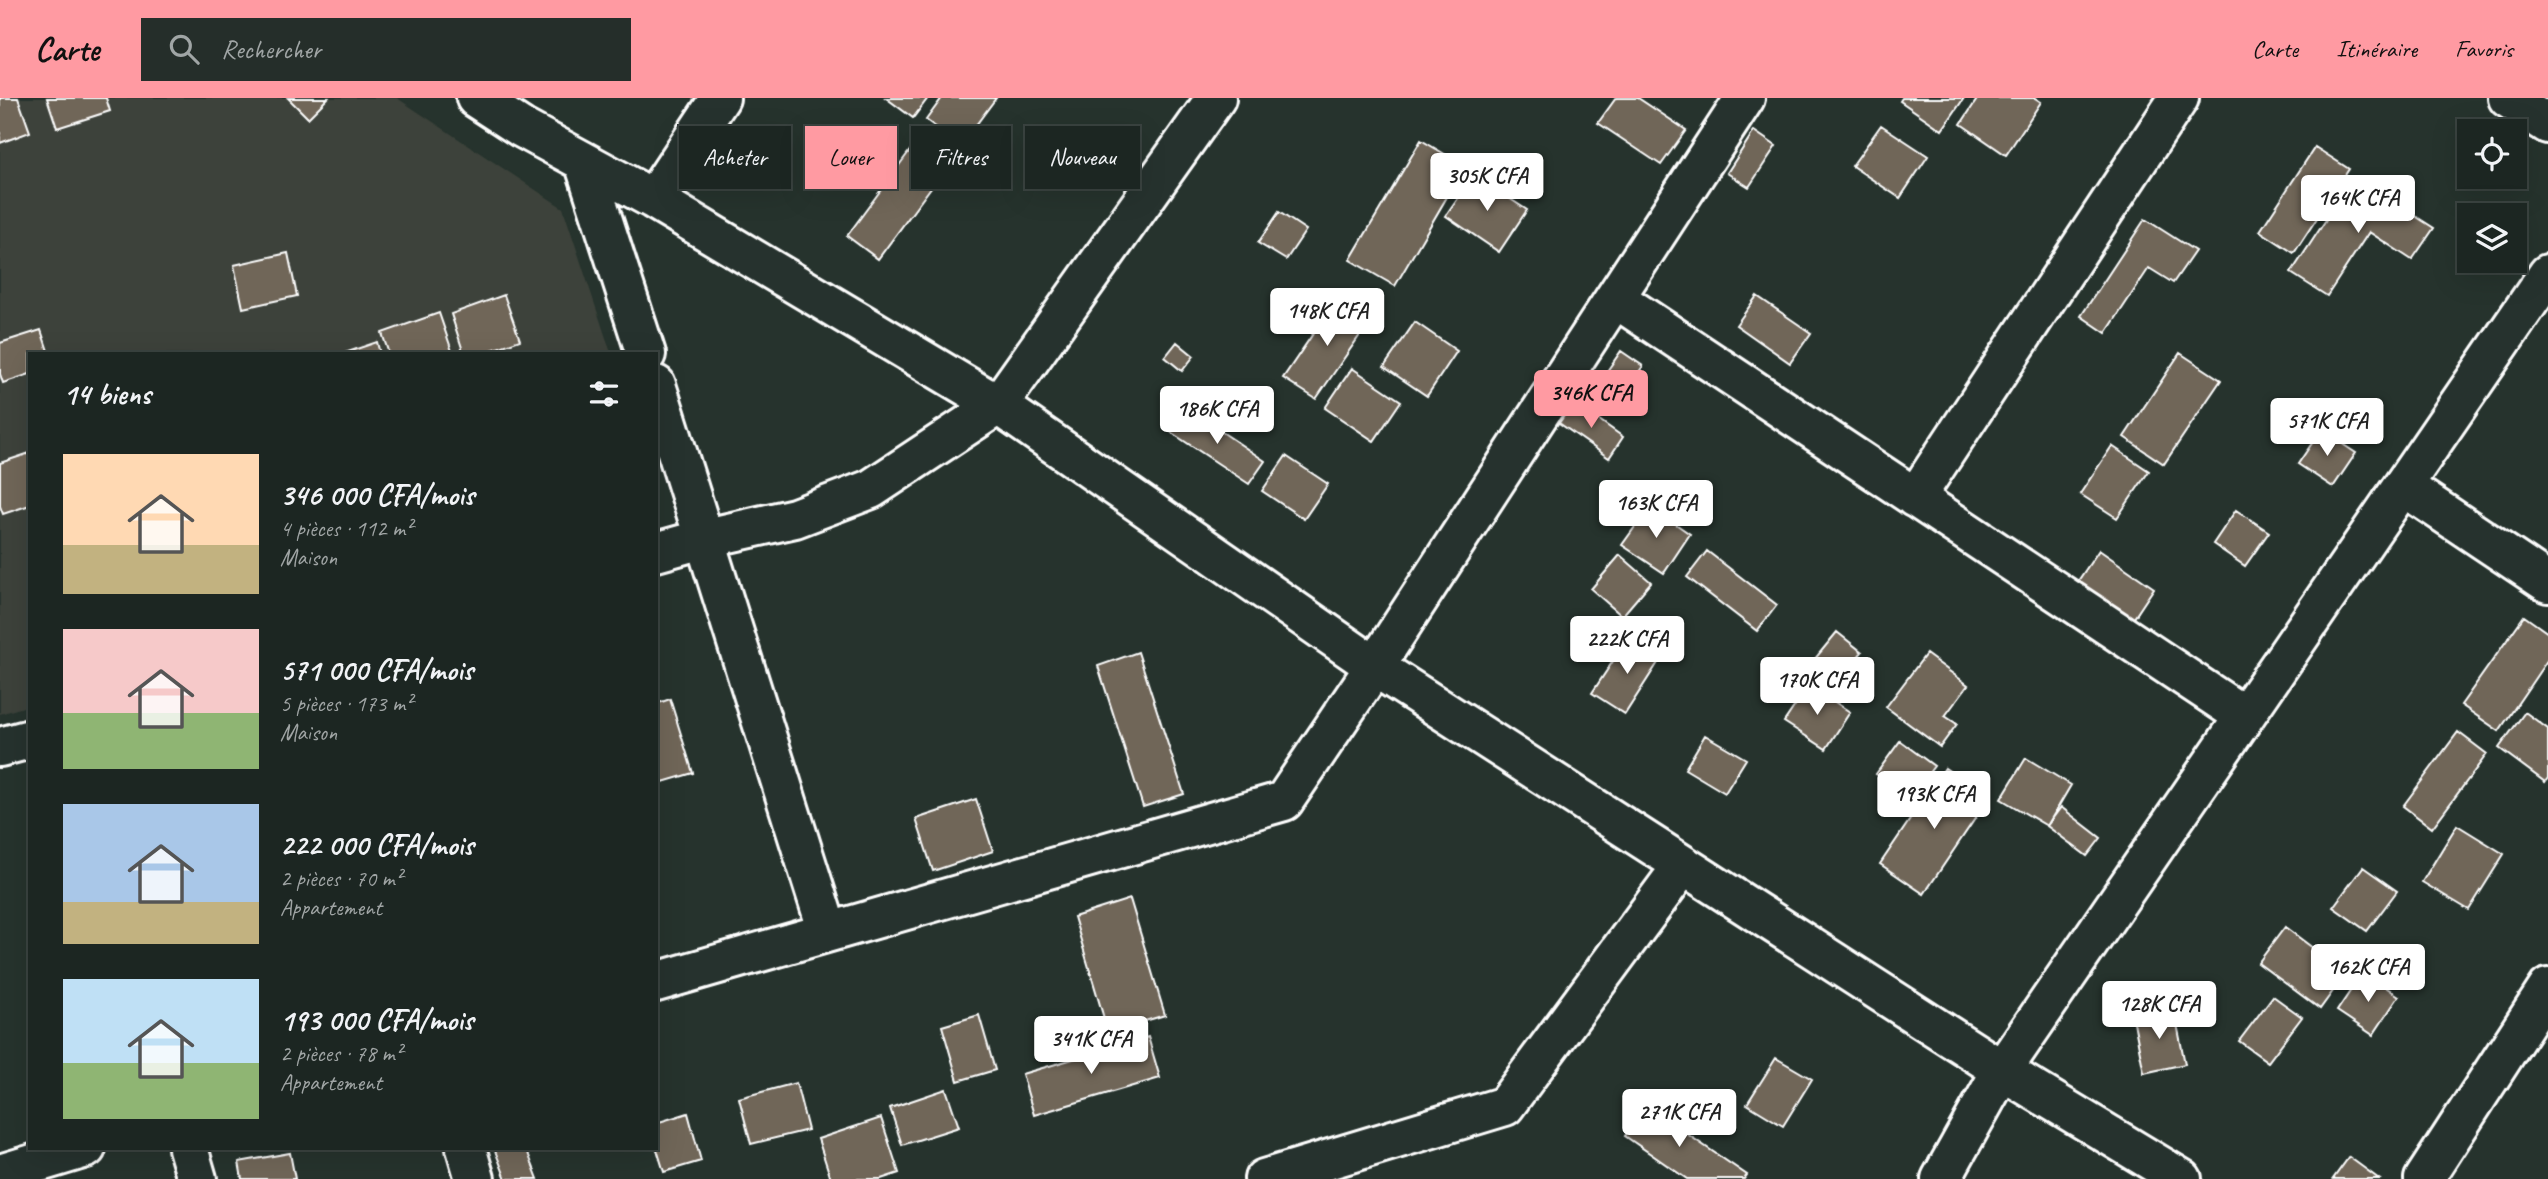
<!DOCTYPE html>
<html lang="fr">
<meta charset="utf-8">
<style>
:root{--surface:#1c2622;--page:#252e2a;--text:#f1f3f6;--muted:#a0a5a5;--line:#3a4340;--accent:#ff9aa2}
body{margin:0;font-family:Caveat,sans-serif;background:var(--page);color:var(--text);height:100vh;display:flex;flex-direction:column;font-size:26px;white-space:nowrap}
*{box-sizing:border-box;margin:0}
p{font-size:23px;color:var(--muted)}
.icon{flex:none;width:38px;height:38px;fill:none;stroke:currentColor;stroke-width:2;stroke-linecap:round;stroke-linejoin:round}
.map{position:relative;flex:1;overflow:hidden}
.drawer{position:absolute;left:28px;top:254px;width:630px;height:798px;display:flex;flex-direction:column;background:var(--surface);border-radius:0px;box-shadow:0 7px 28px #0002,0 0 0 2px var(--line)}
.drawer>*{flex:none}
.banner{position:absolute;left:679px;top:28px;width:665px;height:63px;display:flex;gap:14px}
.fabs{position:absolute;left:2457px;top:21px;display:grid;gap:14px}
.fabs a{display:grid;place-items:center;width:70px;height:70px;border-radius:0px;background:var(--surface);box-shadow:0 7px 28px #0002,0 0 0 2px var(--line);font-size:35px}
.price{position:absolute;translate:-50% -60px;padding:0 16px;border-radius:7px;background:#fff;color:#222;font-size:23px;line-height:46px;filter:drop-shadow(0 2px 4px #0008)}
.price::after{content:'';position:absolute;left:50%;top:42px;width:21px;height:16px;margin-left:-10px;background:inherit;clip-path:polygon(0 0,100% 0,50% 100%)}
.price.active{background:var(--accent);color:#111}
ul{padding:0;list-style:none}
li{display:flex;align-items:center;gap:21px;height:175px;padding:0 35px}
li span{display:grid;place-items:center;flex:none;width:196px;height:140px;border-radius:0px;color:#555}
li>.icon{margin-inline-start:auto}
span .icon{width:84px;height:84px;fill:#fffc;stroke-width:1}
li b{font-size:30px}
h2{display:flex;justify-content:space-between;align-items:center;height:84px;padding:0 35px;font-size:30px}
.chip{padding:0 24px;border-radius:0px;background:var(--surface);box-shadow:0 7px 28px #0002,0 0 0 2px var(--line);font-size:24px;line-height:63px}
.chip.active{background:var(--accent);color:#111}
header{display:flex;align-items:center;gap:42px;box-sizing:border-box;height:98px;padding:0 35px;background:var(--accent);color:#111}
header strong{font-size:33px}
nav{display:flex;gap:38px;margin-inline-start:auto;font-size:24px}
.search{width:490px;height:63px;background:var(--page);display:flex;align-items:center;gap:18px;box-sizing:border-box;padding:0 24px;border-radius:0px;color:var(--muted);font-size:26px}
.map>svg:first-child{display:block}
</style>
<header>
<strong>Carte</strong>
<div class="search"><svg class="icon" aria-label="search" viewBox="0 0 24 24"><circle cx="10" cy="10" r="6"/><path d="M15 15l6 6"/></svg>Rechercher</div>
<nav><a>Carte</a><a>Itinéraire</a><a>Favoris</a></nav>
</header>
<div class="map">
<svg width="2548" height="1081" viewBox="0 0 2548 1081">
<rect width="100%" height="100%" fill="#26332d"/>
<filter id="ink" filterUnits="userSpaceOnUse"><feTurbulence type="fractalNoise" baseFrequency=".0143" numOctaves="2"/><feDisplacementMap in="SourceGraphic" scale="14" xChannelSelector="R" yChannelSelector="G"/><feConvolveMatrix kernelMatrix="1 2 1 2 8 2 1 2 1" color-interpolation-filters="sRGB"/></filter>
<g filter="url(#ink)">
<path fill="#3c423a" d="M0 0H397L563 110 611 255 30 256V607L0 616Z"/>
<path fill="#706659" stroke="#fff" stroke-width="2" d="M0 0H18L30 34 0 45Z
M47 0H106L110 13 57 30Z
M288 0H328L308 20Z
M886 0H928L913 20Z
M942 0H996L961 47 926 22Z
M1616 0H1638L1686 32 1661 67 1598 25Z
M1902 0H1964L1942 32 1900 3Z
M1978 0H2035L2041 4 2006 57 1961 26Z
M1881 27 1928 58 1900 100 1852 68Z
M925 32 957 54 878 161 847 138Z
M1754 33 1776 48 1749 89 1727 75Z
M1421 42 1465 68 1395 188 1350 162Z
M2315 49 2349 71 2294 155 2260 133Z
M1474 77 1527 112 1499 154 1446 118Z
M2354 79 2434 130 2412 162 2369 134 2327 198 2291 175Z
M1279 114 1306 132 1286 162 1258 145Z
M2145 121 2195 153 2173 185 2149 170 2106 235 2081 218Z
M288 155 297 198 243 210 234 167Z
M504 197 520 242 480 256H464L451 216Z
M1757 198 1811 235 1790 265 1736 227Z
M1338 199 1371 221 1316 301 1283 280Z
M439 215 453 256H389L382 235Z
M1415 224 1457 253 1427 298 1384 269Z
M41 232 49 256H30V276L3 285 0 276V245Z
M377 244 380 256H342Z
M1177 244 1194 258 1182 273 1165 259Z
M1621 253 1643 268 1627 291 1605 276Z
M2180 255 2221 282 2164 366 2124 339Z
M1352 270 1401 303 1374 343 1325 310Z
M1574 304 1623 339 1609 360 1559 325Z
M1185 309 1265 363 1249 386 1169 333Z
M2321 332 2356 355 2333 389 2298 366Z
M2112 348 2149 373 2117 420 2080 396Z
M30 355V407L3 416 0 408V365Z
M1286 358 1328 386 1304 421 1262 393Z
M1650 408 1690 436 1664 475 1622 447Z
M2236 412 2269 434 2245 468 2213 446Z
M2099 452 2154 490 2132 523 2076 486Z
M1707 453 1777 507 1757 533 1687 479Z
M1620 457 1651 484 1622 518 1591 491Z
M2524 518 2548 535V561L2499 633 2461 607Z
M1837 534 1862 554 1834 588 1809 568Z
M1629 539 1661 560 1625 616 1592 595Z
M1138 554 1184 696 1143 709 1098 568Z
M1926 556 1968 587 1945 618 1957 626 1940 649 1886 609Z
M1809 587 1850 614 1826 651 1784 624Z
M670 601 693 675 656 686V606Z
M2525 614 2548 631V680L2545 684 2499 650Z
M2458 634 2487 656 2432 730 2403 708Z
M1705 637 1746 661 1725 695 1685 671Z
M1900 643 1934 668 1910 700 1876 676Z
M2026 660 2071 687 2047 728 2001 701Z
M1945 670 1989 700 1924 796 1880 766Z
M976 701 993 753 933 773 916 721Z
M2061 709 2101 740 2087 758 2047 728Z
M2457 727 2504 756 2469 812 2422 784Z
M2363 769 2397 793 2367 833 2333 809Z
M1130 801 1165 917 1108 934 1074 819Z
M2285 829 2346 875 2320 911 2258 865Z
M2363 874 2399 898 2373 937 2337 913Z
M2273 898 2302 919 2268 964 2239 943Z
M2174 911 2185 966 2144 975 2133 919Z
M979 917 995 972 958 983 942 928Z
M1148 939 1160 980 1034 1017 1022 976Z
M1776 960 1812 981 1783 1028 1747 1006Z
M796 985 808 1032 751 1046 739 1000Z
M946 991 959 1029 902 1047 890 1010Z
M1646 1008 1747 1077 1744 1081H1687L1625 1038Z
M688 1015 701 1063 664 1074 656 1048V1025Z
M881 1020 899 1075 881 1081H831L818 1041Z
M494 1050H526L538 1081H506Z
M290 1055 295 1081H242L239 1064Z
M2349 1059 2379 1081H2333Z"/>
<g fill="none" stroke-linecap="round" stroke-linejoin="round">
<g stroke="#fff" stroke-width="44">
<path id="minor" d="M476 0 522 30 653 101 998 307 1386 576 2008 976 2182 1081
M2508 0 2548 26
M584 64 646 256
M653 101 720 0
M1615 200 2244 618
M656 287 828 834
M2403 388 2548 485
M1915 400 2179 0
M656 454 706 440 795 420 871 391 998 307 1216 0
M0 649 30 641
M656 884 1284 703 1375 568 1745 0
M188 1050 197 1081
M466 1050 475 1081
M0 1076 86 1050
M1264 1081 1505 1008 1683 767
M1941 1081 2002 972 2548 176
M2424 1081 2548 890"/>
</g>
<use href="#minor" stroke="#26332d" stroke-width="38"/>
</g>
</g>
</svg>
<div class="fabs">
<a><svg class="icon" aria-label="locate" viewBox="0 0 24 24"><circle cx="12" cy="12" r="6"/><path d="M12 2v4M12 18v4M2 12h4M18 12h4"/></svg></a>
<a><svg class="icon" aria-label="layers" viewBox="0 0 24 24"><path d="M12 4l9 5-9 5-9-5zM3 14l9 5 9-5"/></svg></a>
</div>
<b class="price" style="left:1487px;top:115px">305K CFA</b>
<b class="price" style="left:2358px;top:137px">164K CFA</b>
<b class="price" style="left:1327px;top:250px">148K CFA</b>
<b class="price active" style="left:1591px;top:332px">346K CFA</b>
<b class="price" style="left:1217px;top:348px">186K CFA</b>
<b class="price" style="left:2327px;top:360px">571K CFA</b>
<b class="price" style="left:1656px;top:442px">163K CFA</b>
<b class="price" style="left:1627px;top:578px">222K CFA</b>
<b class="price" style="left:1817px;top:619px">170K CFA</b>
<b class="price" style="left:1934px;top:733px">193K CFA</b>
<b class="price" style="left:2368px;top:906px">162K CFA</b>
<b class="price" style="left:2159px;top:943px">128K CFA</b>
<b class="price" style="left:1091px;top:978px">341K CFA</b>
<b class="price" style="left:1679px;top:1051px">271K CFA</b>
<div class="banner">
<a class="chip">Acheter</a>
<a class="chip active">Louer</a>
<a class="chip">Filtres</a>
<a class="chip">Nouveau</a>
</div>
<section class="drawer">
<h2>14 biens<svg class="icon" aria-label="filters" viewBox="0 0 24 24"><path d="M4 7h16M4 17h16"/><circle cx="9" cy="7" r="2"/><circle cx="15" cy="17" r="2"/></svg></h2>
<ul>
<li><span style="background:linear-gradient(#ffd9b3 65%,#c2b280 0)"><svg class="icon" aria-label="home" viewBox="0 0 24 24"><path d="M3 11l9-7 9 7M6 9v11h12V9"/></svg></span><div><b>346 000 CFA/mois</b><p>4 pièces · 112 m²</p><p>Maison</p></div></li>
<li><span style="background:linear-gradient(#f6c9c9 60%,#8fb573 0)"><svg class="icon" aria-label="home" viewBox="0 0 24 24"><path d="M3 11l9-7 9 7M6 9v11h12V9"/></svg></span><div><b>571 000 CFA/mois</b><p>5 pièces · 173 m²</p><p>Maison</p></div></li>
<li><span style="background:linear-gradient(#a9c7e8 70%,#c2b280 0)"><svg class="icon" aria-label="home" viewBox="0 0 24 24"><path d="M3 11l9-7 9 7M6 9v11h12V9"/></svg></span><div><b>222 000 CFA/mois</b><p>2 pièces · 70 m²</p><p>Appartement</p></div></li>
<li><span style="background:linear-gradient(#bfe0f5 60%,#8fb573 0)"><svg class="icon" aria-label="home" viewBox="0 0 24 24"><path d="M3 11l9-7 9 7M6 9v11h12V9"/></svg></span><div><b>193 000 CFA/mois</b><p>2 pièces · 78 m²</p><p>Appartement</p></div></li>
</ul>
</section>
</div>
